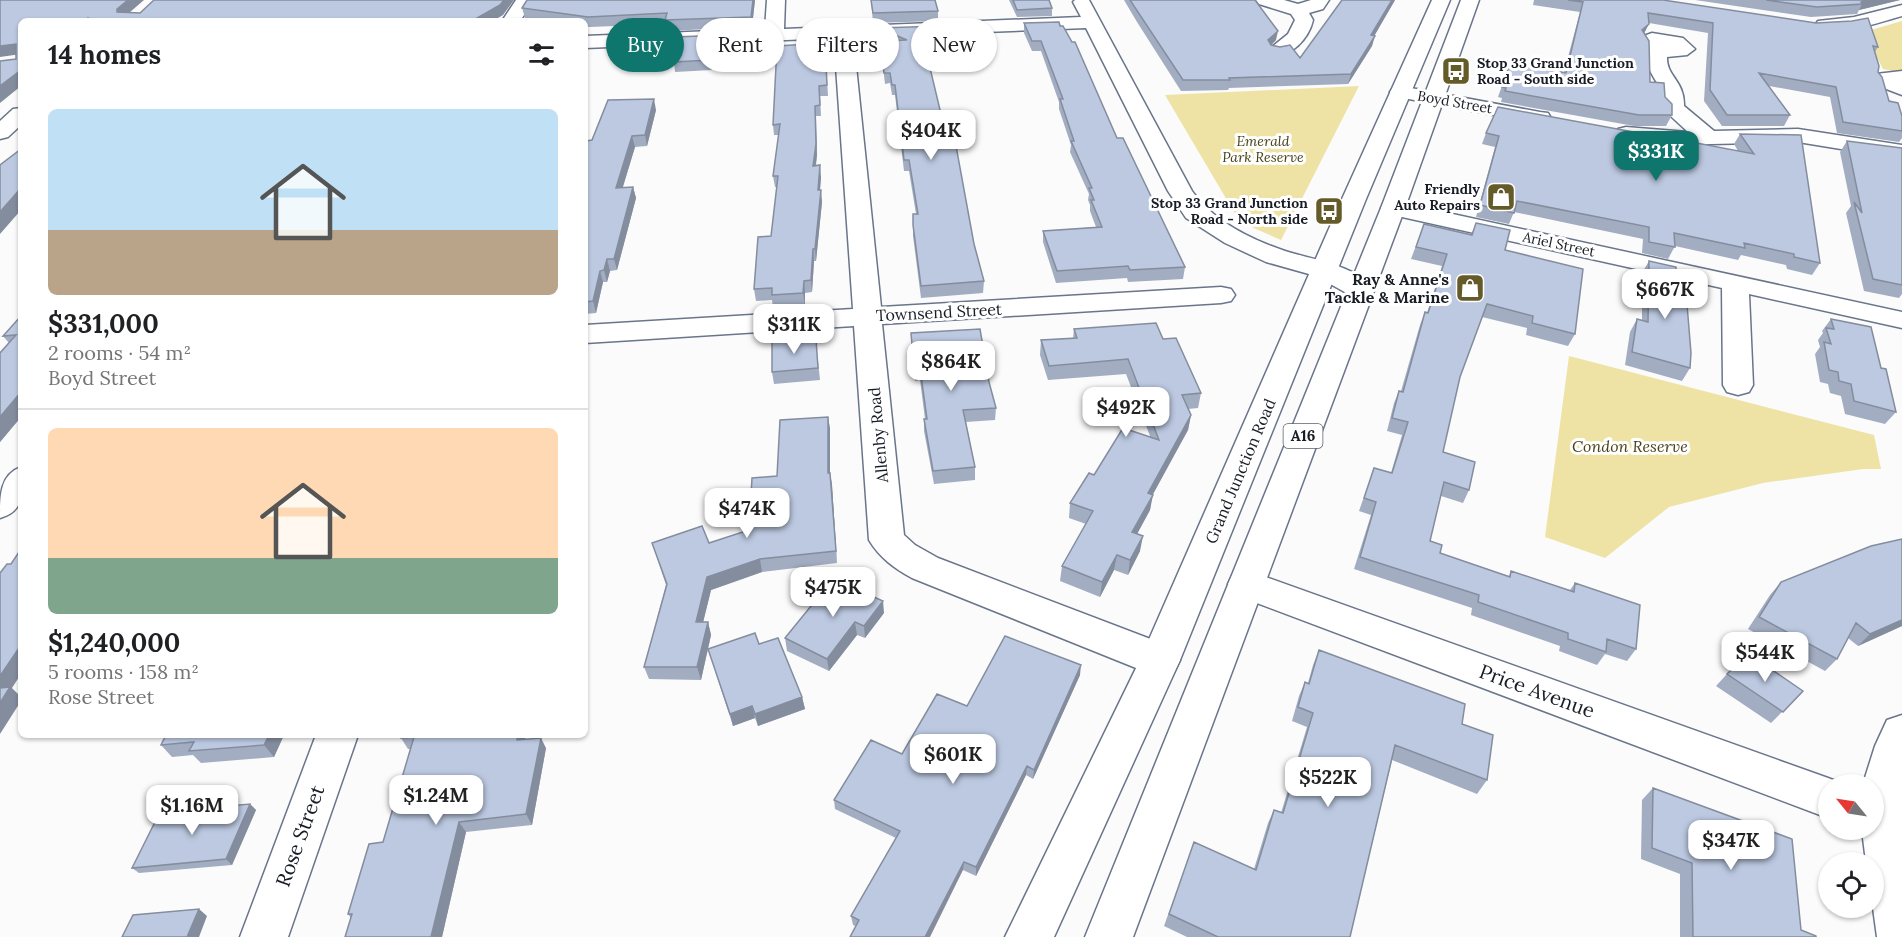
<!DOCTYPE html>
<meta charset="utf-8">
<style>
:root{--surface:#fff;--page:#f2f2f2;--text:#202124;--muted:#757577;--line:#e0e0e0;--accent:#0f766e}
body{margin:0;font-family:Lora,serif;background:var(--page);color:var(--text);height:100vh;display:flex;flex-direction:column;font-size:22px;white-space:nowrap}
*{box-sizing:border-box;margin:0}
p{font-size:20px;color:var(--muted)}
.icon{flex:none;width:33px;height:33px;fill:none;stroke:currentColor;stroke-width:2;stroke-linecap:round;stroke-linejoin:round}
.map{position:relative;flex:1;overflow:hidden}
.details{position:absolute;left:18px;top:18px;width:570px;height:720px;display:flex;flex-direction:column;background:var(--surface);border-radius:9px;box-shadow:0 2px 4px #0004}
.details>*{flex:none}
.banner{position:absolute;left:606px;top:18px;width:570px;height:54px;display:flex;gap:12px}
.needle{width:39px;rotate:300deg}
.controls{position:absolute;left:1818px;top:774px;display:grid;gap:12px}
.controls a{display:grid;place-items:center;width:66px;height:66px;border-radius:50%;background:var(--surface);box-shadow:0 2px 4px #0004;font-size:30px}
.price{position:absolute;translate:-50% -51px;padding:0 14px;border-radius:12px;background:#fff;color:#222;font-size:20px;line-height:39px;filter:drop-shadow(0 2px 3px #0008)}
.price::after{content:'';position:absolute;left:50%;top:36px;width:18px;height:14px;margin-left:-9px;background:inherit;clip-path:polygon(0 0,100% 0,50% 100%)}
.price.current{background:var(--accent);color:#fff}
ul{padding:0;list-style:none}
li{display:grid;align-content:center;gap:12px;height:318px;padding:0 30px}
li+li{border-top:2px solid var(--line)}
li span{display:grid;place-items:center;height:186px;border-radius:9px;color:#555}
li>.icon{margin-inline-start:auto}
span .icon{width:108px;height:108px;fill:#fffc;stroke-width:1}
li b{font-size:26px}
h2{display:flex;justify-content:space-between;align-items:center;height:72px;padding:0 30px;font-size:26px}
.pill{padding:0 21px;border-radius:27px;background:var(--surface);box-shadow:0 2px 4px #0004;font-size:21px;line-height:54px}
.pill.current{background:var(--accent);color:#fff}
.map>svg:first-child{display:block}
</style>
<div class="map">
<svg width="1902" height="937" viewBox="0 0 1902 937">
<rect width="100%" height="100%" fill="#fbfbfb"/>
<path fill="#eee3a4" d="M1902 21V73L1883 69 1864 32Z
M1359 86 1281 240 1247 225 1234 212 1165 95Z
M1569 356 1874 435 1881 469H1863L1763 483 1669 507 1605 558 1545 537Z"/>
<g fill="none" stroke-linecap="round" stroke-linejoin="round">
<g stroke="#69758a" stroke-width="3">
<path id="street" d="M516 0H534L520 21H502Z
M767 0H785L784 29 1081 17 1073 2 1075 0H1089L1192 191C1213 221 1250 239 1285 251 1310 259 1358 266 1374 289L1370 295 1360 297 1350 295 1316 276 1266 262 1225 243 1186 218 1168 191 1086 28 853 37 881 307 1221 287 1231 289 1235 295 1231 301 1221 303 882 324 904 535 915 545 938 558 1174 648 1180 660 1174 672 1160 676 1146 672 912 578C894 568 880 558 869 540L854 326 585 343V325L853 309 834 38 585 48V36L765 29Z
M1256 0H1284L1298 4 1311 0H1329L1323 9 1309 13 1313 20C1309 38 1291 59 1271 54L1268 50 1288 34 1295 20 1291 14 1259 4Z
M1902 5V16C1876 23 1844 36 1818 29L1815 25 1818 21 1854 17Z
M1652 33 1683 38 1695 49 1687 55 1667 57C1666 76 1685 81 1684 106L1714 131 1798 129 1902 145V159L1798 142 1665 145 1618 139 1615 134 1618 129 1626 127 1688 132 1662 108C1665 80 1644 77 1648 52L1639 41 1641 37Z
M1902 71V95L1876 85 1873 81 1876 74Z
M1400 86 1540 112 1548 113 1551 118 1548 123 1540 124 1393 96 1390 92 1393 88Z
M1393 201 1902 312V328L1749 294 1753 385 1749 392 1738 395 1727 392 1723 385 1722 288 1384 213 1381 208 1384 203Z
M21 467C21 491 27 510 0 518 0 495 0 475 21 467Z
M1246 570 1828 778 1844 784H1828V818L1233 594 1228 584 1233 574Z
M1902 715V937H1877L1873 908 1874 862H1866L1862 830H1874V784H1863L1875 746 1887 720Z
M316 735H358L288 937H240Z"/>
</g>
<g stroke="#69758a" stroke-width="3">
<path id="secondary" d="M21 108V125L8 137 0 139V121L13 109Z"/>
</g>
<g stroke="#69758a" stroke-width="3">
<path id="highway" d="M1432 0H1450L1366 199 1180 660 1054 937H1005L1140 660 1342 199Z
M1461 0H1479L1405 208 1133 937H1085L1381 208Z"/>
</g>
<use href="#street" fill="#fff" fill-rule="evenodd"/>
<use href="#secondary" fill="#fff" fill-rule="evenodd"/>
<use href="#highway" fill="#fff" fill-rule="evenodd"/>
</g>
<path fill="#a2adc2" d="M755 0 752 27 667 31 665 24 590 27H585V21H545L525 18 522 8Z
M871 0H935L938 11V21L873 23Z
M1009 0H1049L1052 8V16L1017 17Z
M1124 0H1255L1276 40 1271 45 1300 58 1342 0H1395L1374 36 1372 46 1348 84 1229 88 1228 90 1181 91 1137 22Z
M1534 0H1663L1878 47 1875 52 1878 72 1889 101 1902 116V138L1899 142 1837 133 1830 97 1769 86 1790 115 1784 126H1722L1704 101 1708 33 1649 23 1644 34 1650 82 1665 97 1672 115 1666 126H1634L1501 102 1502 98 1498 97 1510 63 1564 72 1580 12 1533 5Z
M1695 0H1900L1859 10 1857 14 1811 17Z
M1059 22 1117 138 1185 267 1183 279 1128 282 1127 278 1056 283 1043 242V231L1096 227 1090 211V205L1088 200 1089 194 1070 152 1071 145 1059 109V102L1041 51H1032L1024 33V23Z
M878 28 951 58V68L927 58 946 135 984 281 983 293 921 298 913 236V225L916 214 909 171H904L895 95H892L890 83 885 84 880 41H885L878 38Z
M825 43 828 96H820L821 116H816L817 155 816 166 821 177 820 190 822 202 816 261H814L812 292 805 293V305L773 307 772 300 756 301 754 289 771 236 777 187H775L773 176 779 135H774L773 125Z
M751 44 748 68 675 72 674 62Z
M656 110 647 146 635 147 623 187H633L636 198 617 270 610 271 607 282H603L596 313 585 314V143L592 140Z
M1486 133H1639L1670 138 1738 151 1734 144 1740 134 1801 135 1820 263 1812 275 1787 269 1786 265 1741 255 1738 260 1675 246 1668 259 1642 253 1643 239 1514 212 1509 224 1476 217 1495 147 1482 144Z
M1847 141 1902 148V294L1899 298 1864 291 1846 213 1851 206 1840 152Z
M1476 223 1505 250 1575 334 1568 346 1526 335 1527 328 1482 317 1460 377 1443 452 1469 490 1463 503 1441 496 1430 541 1440 553 1509 576 1511 571 1570 590 1575 583 1636 649 1627 661 1605 654 1597 665 1559 651 1560 646 1471 615 1472 608 1354 569 1371 515 1359 511 1374 468 1391 473 1402 435 1387 431 1394 403 1399 391H1401L1420 325 1425 312 1427 313 1442 266 1411 259 1424 224 1471 235Z
M1649 261 1676 290 1690 368 1682 381 1625 365 1630 332 1637 319 1642 321V273Z
M21 316V417L0 442V353L9 343 3 336Z
M1831 319 1881 368 1896 412 1885 424 1845 414 1841 396 1830 393 1828 384 1820 382 1815 354 1820 347 1818 340 1823 333 1822 331Z
M1074 329 1163 339 1201 393 1198 408 1188 409 1191 415 1188 430 1152 495 1150 510 1137 534 1140 551 1128 575 1114 570 1100 597 1060 581 1062 566 1086 524 1069 518 1070 503 1094 475 1150 436 1126 374 1048 380 1040 355 1041 340 1073 338Z
M911 333 989 382 996 408 995 420 966 422 975 467V480L934 484 924 431V419H925L920 380 915 381Z
M817 351 820 380 774 384 772 372Z
M828 417 830 429V473L832 485 837 563 762 572 711 590 703 622H708L711 635 701 680 649 679 644 667 666 585 652 543H709L749 530 777 476Z
M1781 582 1902 626 1858 646 1848 638 1837 659 1825 671 1748 629 1770 595Z
M884 613 865 638 857 635 829 671 787 651 785 638Z
M759 644 802 697 805 709 758 726 755 718 733 726 708 649Z
M1319 650 1462 724 1487 780 1477 794 1392 760 1350 937H1187L1164 926 1194 842 1254 869 1268 823 1274 810 1281 813 1307 727 1292 721 1299 696 1305 682 1308 683 1313 665Z
M1727 674 1803 691 1771 723 1716 686Z
M1080 675 1033 779 1026 775 976 876 963 870 855 926 853 925 851 916 896 838 835 809 834 800 902 754 967 706Z
M166 735H284L274 757 201 763 193 755 172 757 161 745Z
M402 735H526L525 739 546 748 532 825 466 832 442 937H345L351 918 348 914 383 842 411 749H408L401 738Z
M1653 788 1801 930 1816 937H1680V874L1641 859 1642 800Z
M250 804 256 810 232 865 139 873 132 868Z"/>
<path fill="#848d9e" d="M128 0H144L122 19 117 12V9Z
M504 0H514L503 15 493 21H472Z
M753 0H755L752 27 751 17Z
M1392 0H1395L1369 45 1371 35Z
M1868 0H1900L1859 10 1862 4 1861 2Z
M1649 24 1644 33 1642 30Z
M1278 31 1276 40 1266 50 1268 40Z
M749 34 751 44 748 68 747 58Z
M1375 36 1372 46 1348 84 1351 74Z
M16 44 21 54 0 57V46Z
M21 70V86L0 103V86Z
M654 99 656 110 647 146 645 135Z
M815 106 817 155 814 177 813 166Z
M632 136 635 147 619 199 616 188Z
M820 165 821 177 819 202 818 190Z
M633 187 636 198 617 270 614 259Z
M21 188V210L0 234V212Z
M821 190 822 202 816 261 815 249Z
M813 249 814 261 812 292 811 280Z
M607 259 610 271 607 282 604 270Z
M600 271 603 282 596 313 593 301Z
M804 281 805 293V305L803 293Z
M21 392V417L0 442V417Z
M1191 415 1188 430 1145 509 1148 493Z
M828 417 830 429V485L828 473Z
M830 473 832 485 837 563 836 551Z
M1153 495 1150 510 1130 547 1132 532Z
M1143 536 1140 551 1128 575 1130 560Z
M1117 555 1114 570 1100 597 1102 582Z
M760 559 762 572 711 590 700 635 696 622 707 577Z
M883 601 884 613 865 638 864 626Z
M1902 620V626L1858 646 1870 634Z
M708 622 711 635 701 680 697 667Z
M855 622 857 635 829 671 827 659Z
M21 645V674L12 688 21 697V701L0 734V676Z
M1081 665 1080 675 1033 779 1034 770Z
M802 697 805 709 758 726 755 714Z
M752 706 755 718 733 726 730 714Z
M269 735H284L274 757 264 745Z
M518 735H526L523 751 517 740Z
M541 738 546 748 532 825 526 814Z
M1027 766 1026 775 976 876V867Z
M250 804 256 810 232 865 226 859Z
M459 822 466 832 442 937H431Z
M964 862 963 870 930 937H925Z
M199 909 207 916 199 937H187Z"/>
<path fill="#bcc9e1" stroke="#848d9e" stroke-width="1.5" d="M0 0H128L117 9V12L140 13 154 0H504L500 5 472 21H93L88 18 85 21H21V70L0 86V61L16 59V44L0 46Z
M527 0H753L751 17 665 20 667 13 588 17 522 8Z
M871 0H935L938 11 873 13Z
M1013 0H1049L1052 8 1017 10Z
M1130 0H1255L1278 31 1268 40 1271 45 1280 47 1290 45 1300 58 1342 0H1392L1371 35 1375 36 1351 74 1229 78 1230 80H1183Z
M1568 0H1663L1816 23 1852 21 1868 18 1878 47 1873 46 1879 66 1878 72 1882 77 1889 101 1898 103 1902 116V131L1843 122 1836 87 1759 73 1790 115H1727L1710 90 1713 23 1648 13 1649 24 1642 30 1649 41 1650 82 1664 83 1665 97 1672 104V115H1639L1505 91 1506 88 1502 87 1510 63 1566 73 1583 2Z
M1766 0H1868L1861 2 1862 4 1817 7Z
M1059 22 1060 26H1063L1072 42H1075L1117 138H1123L1185 267 1130 270 1128 266 1057 271 1043 231 1102 227 1091 200H1094L1089 188H1092L1071 141H1074L1060 99H1063L1041 41H1032L1024 23Z
M942 26 951 58 925 47 946 135H954L974 244 984 281 921 286 913 225V214H918L909 160H904L895 85H892L890 73H884L880 41 907 40 878 28Z
M749 34 747 58 674 62 675 37Z
M825 43 827 85 819 86 820 105 815 106 816 144 813 166 820 165 818 190H821L815 249H813L811 280 804 281 803 293 772 295V288L754 289 758 237 771 236 778 176H773L780 124 773 125 777 46Z
M654 99 645 135 632 136 616 188 633 187 614 259H607L604 270 600 271 593 301 585 302V143L586 141 592 140 608 100Z
M1498 107 1639 133 1671 134 1670 138 1754 154 1740 134 1801 135 1820 263 1794 257V254L1744 243 1745 248 1674 233 1675 247 1649 242V227L1517 201 1514 213 1480 205 1499 136 1486 133Z
M1847 141 1902 148V285L1873 279 1854 202 1862 213Z
M21 149V188L0 212V165Z
M1476 223 1510 230 1505 250 1583 269 1575 334 1532 323 1533 316 1487 304 1460 377 1443 452 1475 462 1469 490 1444 482 1430 541 1442 545 1440 553 1510 577 1511 571 1574 592 1575 583 1640 605 1636 649 1607 639 1606 652 1568 639V633L1478 602 1479 595 1360 557 1376 502 1364 498 1374 468 1392 473 1408 422 1392 418 1399 391 1403 392 1425 312 1428 313 1447 254 1416 247 1424 224 1472 235Z
M1649 261 1676 267V290L1686 292 1691 353 1690 368 1632 352 1637 319 1648 322Z
M21 316V392L0 417V353L16 335 3 336Z
M1831 319 1871 327 1881 368 1886 369 1896 412 1854 401 1851 384 1839 381 1838 372 1829 370 1824 342 1831 344 1826 328 1834 329Z
M1156 323 1163 339 1176 338 1201 393 1182 395 1191 415 1148 493 1153 495 1132 532 1143 536 1130 560 1117 555 1102 582 1062 566 1093 511 1070 503 1089 473 1094 475 1123 428 1159 440 1128 359 1049 366 1041 340 1077 338 1074 329Z
M980 329 989 382 996 408 963 410 975 467 933 471 924 419H927L920 368H914L911 333Z
M816 339 818 368 772 372V342Z
M828 417V473H830L836 551 760 559 707 577 696 622H708L697 667H644L667 584 652 543 702 526 709 543 749 530 752 478 777 476 780 420Z
M1902 539V620L1870 634 1856 623 1837 659 1759 617 1781 582 1871 546Z
M21 549V645L0 676V573L7 564H11Z
M833 579 883 601 864 626 855 622 827 659 785 638Z
M755 633 759 644 778 638 802 697 755 714 752 706 730 714 708 649Z
M1005 636 1081 665 1034 770 1027 766 976 867 964 862 925 937H850L859 920 851 916 900 831 834 800 871 740 902 754 937 694 967 706Z
M1319 650 1465 704 1462 724 1493 735 1487 780 1395 745 1350 937H1218L1169 914 1194 842 1256 870 1274 810 1283 813 1313 713 1298 707 1305 682 1309 684Z
M1749 654 1803 691 1783 712 1727 674Z
M10 687 0 703V688Z
M166 735H269L264 745 189 751 194 742 161 745Z
M402 735H518L517 740 541 738 526 814 459 822 431 937H345L352 914H348L369 844 383 842 414 737 401 738Z
M1653 788 1792 839 1801 930 1816 936V937H1693L1692 863 1652 848Z
M250 804 226 859 132 868 160 812Z
M199 909 187 937H122L133 915Z"/>
<defs>
<g id="bus-square" transform="scale(1.5)"><rect x="-9" y="-9" width="18" height="18" rx="4" fill="#655b28" stroke="#fff"/><path d="M-5-6H5V4H4V6H2V4H-2V6H-4V4H-5ZM-3.5-4V0h7V-4ZM-3.5 1.2v1.5H-2V1.2ZM2 1.2v1.5H3.5V1.2Z" fill="#fff"/></g>
<g id="shop-square" transform="scale(1.5)"><rect x="-9" y="-9" width="18" height="18" rx="4" fill="#655b28" stroke="#fff"/><path d="M-5-2.5h2.3a2.7 3.5 0 0 1 5.4 0H5L5.5 6h-11ZM-1.5-2.5h3a1.5 2.3 0 0 0-3 0Z" fill="#fff"/></g>
</defs>
<g fill-rule="evenodd">
<use href="#bus-square" x="1456" y="71"/>
<use href="#shop-square" x="1501" y="197"/>
<use href="#bus-square" x="1329" y="211"/>
<use href="#shop-square" x="1470" y="288"/>
</g>
<g text-anchor="middle" stroke-width="6" stroke-linejoin="round" paint-order="stroke">
<g font-size="14" font-weight="bold" fill="#181c25" stroke="#fff" text-anchor="end">
<text x="1477" y="68" text-anchor="start">Stop 33 Grand Junction<tspan x="1477" dy="16">Road - South side</tspan></text>
<text x="1480" y="194">Friendly<tspan x="1480" dy="16">Auto Repairs</tspan></text>
<text x="1308" y="208">Stop 33 Grand Junction<tspan x="1308" dy="16">Road - North side</tspan></text>
</g>
<g font-size="14" fill="#181c25" stroke="#fff">
<text transform="translate(1455 102) rotate(10)" y="5">Boyd Street</text>
<text transform="translate(1559 244) rotate(12)" y="5">Ariel Street</text>
</g>
<g font-size="14" font-style="italic" fill="#494219" stroke="#fff">
<text x="1263" y="146">Emerald<tspan x="1263" dy="16">Park Reserve</tspan></text>
</g>
<rect fill="#fff" stroke="#5d6066" stroke-width="1.5" x="1283.5" y="424" width="39" height="24" rx="4.5"/>
<g font-size="15" font-weight="bold" fill="#181c25">
<text x="1303" y="441">A16</text>
</g>
<g font-size="16" font-weight="bold" fill="#181c25" stroke="#fff" text-anchor="end">
<text x="1449" y="285">Ray &amp; Anne's<tspan x="1449" dy="18">Tackle &amp; Marine</tspan></text>
</g>
<g font-size="16" fill="#181c25" stroke="#fff">
<text transform="translate(939 312) rotate(-3)" y="6">Townsend Street</text>
<text transform="translate(878 435) rotate(-95)" y="6">Allenby Road</text>
<text transform="translate(1240 471) rotate(-67)" y="6">Grand Junction Road</text>
</g>
<g font-size="16" font-style="italic" fill="#494219" stroke="#fff">
<text x="1630" y="452">Condon Reserve</text>
</g>
<g font-size="20" fill="#181c25" stroke="#fff">
<text transform="translate(1537 691) rotate(20)" y="7">Price Avenue</text>
<text transform="translate(300 836) rotate(-70)" y="7">Rose Street</text>
</g>
</g>
</svg>
<div class="controls">
<a><svg class="needle" viewBox="-14 -14 28 28"><path d="M0-13l5 13h-10z" fill="#e53935"/><path d="M0 13l5-13h-10z" fill="#757577"/></svg></a>
<a><svg class="icon" aria-label="locate" viewBox="0 0 24 24"><circle cx="12" cy="12" r="6"/><path d="M12 2v4M12 18v4M2 12h4M18 12h4"/></svg></a>
</div>
<b class="price" style="left:931px;top:161px">$404K</b>
<b class="price current" style="left:1656px;top:182px">$331K</b>
<b class="price" style="left:1665px;top:320px">$667K</b>
<b class="price" style="left:794px;top:355px">$311K</b>
<b class="price" style="left:951px;top:392px">$864K</b>
<b class="price" style="left:1126px;top:438px">$492K</b>
<b class="price" style="left:747px;top:539px">$474K</b>
<b class="price" style="left:833px;top:618px">$475K</b>
<b class="price" style="left:1765px;top:683px">$544K</b>
<b class="price" style="left:953px;top:785px">$601K</b>
<b class="price" style="left:1328px;top:808px">$522K</b>
<b class="price" style="left:436px;top:826px">$1.24M</b>
<b class="price" style="left:192px;top:836px">$1.16M</b>
<b class="price" style="left:1731px;top:871px">$347K</b>
<div class="banner">
<a class="pill current">Buy</a>
<a class="pill">Rent</a>
<a class="pill">Filters</a>
<a class="pill">New</a>
</div>
<section class="details">
<h2>14 homes<svg class="icon" aria-label="filters" viewBox="0 0 24 24"><path d="M4 7h16M4 17h16"/><circle cx="9" cy="7" r="2"/><circle cx="15" cy="17" r="2"/></svg></h2>
<ul>
<li><span style="background:linear-gradient(#bfe0f5 65%,#b9a48a 0)"><svg class="icon" aria-label="home" viewBox="0 0 24 24"><path d="M3 11l9-7 9 7M6 9v11h12V9"/></svg></span><div><b>$331,000</b><p>2 rooms · 54 m²</p><p>Boyd Street</p></div></li>
<li><span style="background:linear-gradient(#ffd9b3 70%,#7fa58c 0)"><svg class="icon" aria-label="home" viewBox="0 0 24 24"><path d="M3 11l9-7 9 7M6 9v11h12V9"/></svg></span><div><b>$1,240,000</b><p>5 rooms · 158 m²</p><p>Rose Street</p></div></li>
</ul>
</section>
</div>
